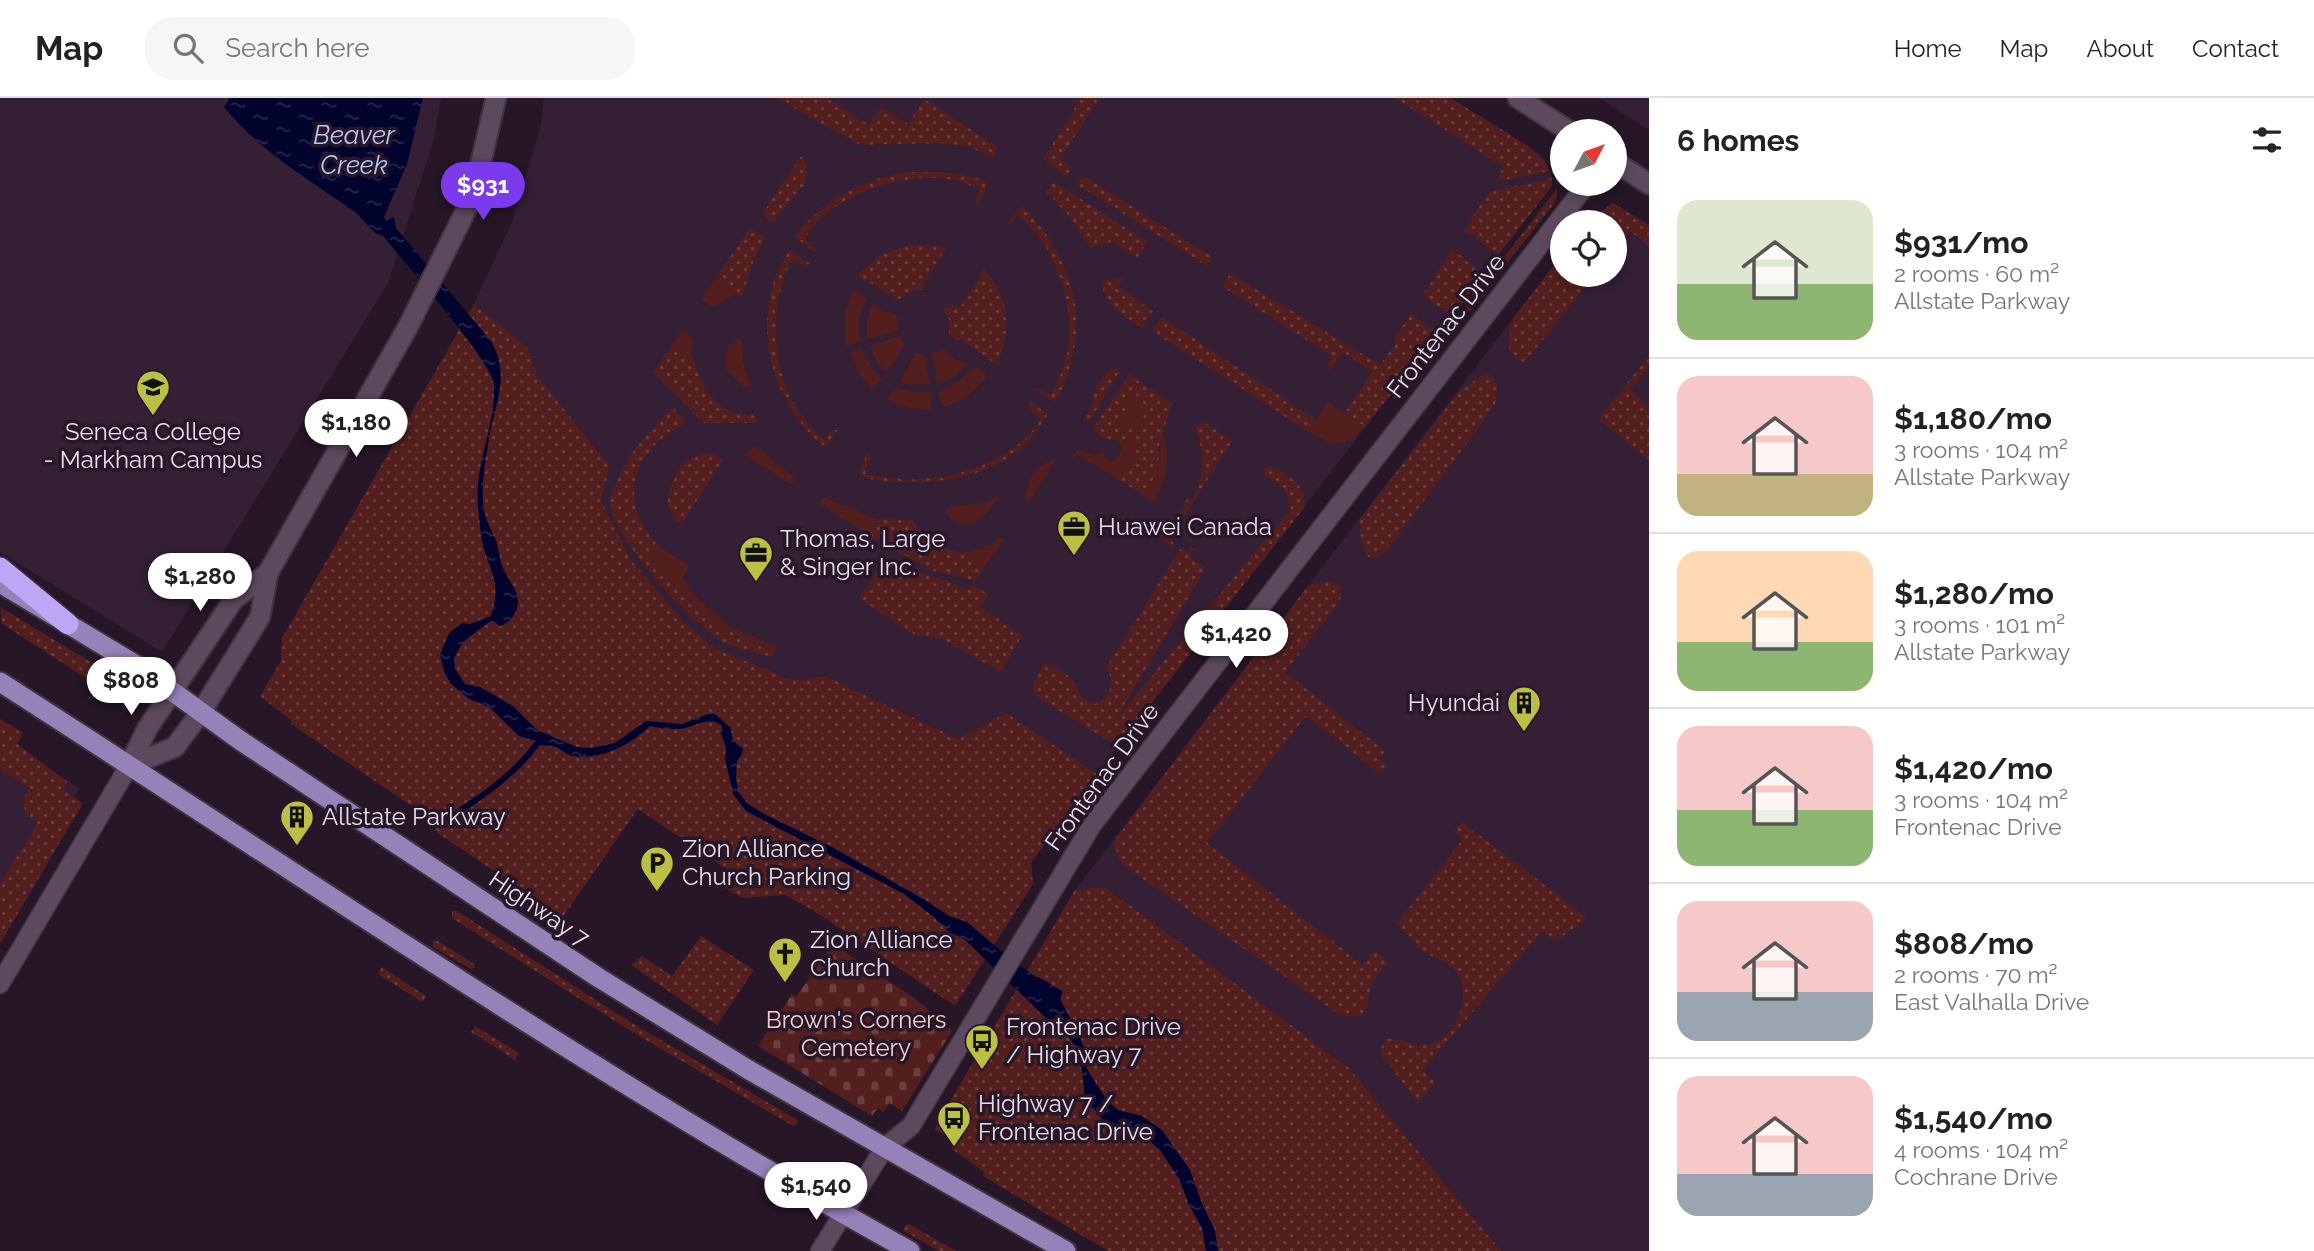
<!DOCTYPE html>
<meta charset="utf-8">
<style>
:root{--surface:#fff;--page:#f6f6f6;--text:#222;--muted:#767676;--line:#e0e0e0;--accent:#7c3aed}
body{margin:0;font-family:Raleway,sans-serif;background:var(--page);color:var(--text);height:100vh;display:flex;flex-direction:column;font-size:26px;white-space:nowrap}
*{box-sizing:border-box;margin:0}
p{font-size:23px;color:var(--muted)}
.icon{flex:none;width:38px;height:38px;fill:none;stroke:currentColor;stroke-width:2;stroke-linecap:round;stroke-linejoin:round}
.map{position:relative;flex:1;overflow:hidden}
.side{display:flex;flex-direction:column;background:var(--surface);width:665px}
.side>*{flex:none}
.needle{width:46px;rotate:49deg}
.tools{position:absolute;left:1550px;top:21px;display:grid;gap:14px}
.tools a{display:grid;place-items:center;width:77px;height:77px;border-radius:50%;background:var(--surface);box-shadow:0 4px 10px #0003;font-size:35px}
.price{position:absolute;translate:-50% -60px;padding:0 16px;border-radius:24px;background:#fff;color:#222;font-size:23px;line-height:46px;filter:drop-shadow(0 2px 4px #0008)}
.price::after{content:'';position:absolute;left:50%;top:42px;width:21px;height:16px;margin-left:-10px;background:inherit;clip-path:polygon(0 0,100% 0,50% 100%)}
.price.current{background:var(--accent);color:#fff}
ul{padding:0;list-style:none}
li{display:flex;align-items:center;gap:21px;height:175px;padding:0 28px}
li+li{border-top:2px solid var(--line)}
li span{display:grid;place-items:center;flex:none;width:196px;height:140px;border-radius:21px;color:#555}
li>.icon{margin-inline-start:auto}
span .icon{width:84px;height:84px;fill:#fffc;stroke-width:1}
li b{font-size:30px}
h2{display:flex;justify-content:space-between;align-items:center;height:84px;padding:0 28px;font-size:30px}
header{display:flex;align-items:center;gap:42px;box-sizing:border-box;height:98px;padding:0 35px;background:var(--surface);border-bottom:2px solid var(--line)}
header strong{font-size:33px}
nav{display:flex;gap:38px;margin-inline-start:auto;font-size:24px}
.search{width:490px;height:63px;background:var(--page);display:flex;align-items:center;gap:18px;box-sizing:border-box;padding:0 24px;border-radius:28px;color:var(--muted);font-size:26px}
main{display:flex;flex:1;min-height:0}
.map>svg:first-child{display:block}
</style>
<header>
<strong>Map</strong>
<div class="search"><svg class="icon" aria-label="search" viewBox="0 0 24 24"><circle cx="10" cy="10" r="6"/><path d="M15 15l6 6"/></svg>Search here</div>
<nav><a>Home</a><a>Map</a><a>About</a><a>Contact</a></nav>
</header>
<main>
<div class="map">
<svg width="1649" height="1153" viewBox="0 0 1649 1153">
<defs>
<pattern id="grass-dots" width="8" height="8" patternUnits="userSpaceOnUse" patternTransform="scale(1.75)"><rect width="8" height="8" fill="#521f1e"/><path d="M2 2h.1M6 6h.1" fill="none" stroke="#6b3f3f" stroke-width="1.8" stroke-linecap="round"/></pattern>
<pattern id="cemetery-stones" width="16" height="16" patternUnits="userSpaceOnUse" patternTransform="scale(1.75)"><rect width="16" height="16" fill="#521f1e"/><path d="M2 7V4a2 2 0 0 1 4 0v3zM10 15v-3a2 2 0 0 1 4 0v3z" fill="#6b3f3f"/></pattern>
<pattern id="water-ripples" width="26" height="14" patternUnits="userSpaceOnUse" patternTransform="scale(1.75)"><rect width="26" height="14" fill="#02042e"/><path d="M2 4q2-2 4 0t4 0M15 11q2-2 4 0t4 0" fill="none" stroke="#27284c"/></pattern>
</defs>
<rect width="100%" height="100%" fill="#261627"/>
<path fill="#341f35" d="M0 0H441L433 44 388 185 162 554 0 454Z
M544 0H1451L1539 56 1546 64 1550 73 1552 88 1097 676 1006 615 960 641 825 578 792 582 717 551 686 526 631 462 601 402 610 368 538 279 528 250 474 206 512 124 540 31Z
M1599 0H1649V32Z
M1613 105 1649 127V1153H1501L1349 970 1104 788 1075 792 1563 155V177H1615V124H1586Z
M0 642 79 690 0 823Z"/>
<path fill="url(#grass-dots)" d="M776 0H827L869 27 881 9 908 26 924 1 998 49 993 59 967 48 941 45 860 47Z
M1081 0H1099L1060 62 1072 70 1066 78 1043 62Z
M1395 0H1451L1528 48 1546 64 1550 73 1495 84 1504 69Z
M801 58 807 67 805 86 772 125 762 116Z
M909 74C935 74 964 73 988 85L978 109 975 102 980 92C972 88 963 84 954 82 906 73 830 95 805 141L818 152 816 155 795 139C823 102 863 80 909 74Z
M1082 77 1212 159 1207 168 1076 86Z
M1552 80V88L1498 157 1464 132 1489 94Z
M1054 84 1148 144 1137 160 1112 144 1090 150 1072 121 1047 94Z
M1557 90V98L1553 107 1508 164 1503 161Z
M1613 105 1649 127V148L1630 133 1615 151V124H1586Z
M1022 108C1078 164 1093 233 1056 304L1034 292 1036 290 1052 296C1060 279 1067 263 1069 244 1073 200 1054 146 1018 118L1010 126 1006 127Z
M750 130 765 139 752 167 742 199 735 196 718 177Z
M910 147 938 148 946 150 921 192H915L898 202 889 194 888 195 857 177 882 156Z
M790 152 810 166 807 168 792 162C771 198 772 256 788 294 796 313 810 328 825 342L832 332H838L825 349C776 311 752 235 777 176 780 167 785 159 790 152Z
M1452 152C1463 160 1479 167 1480 181L1457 213C1444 217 1433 204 1423 197Z
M1563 155V177H1595L1525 264 1519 263 1509 252 1510 225Z
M984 172C989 179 997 187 1000 195 1010 218 1007 245 997 267L961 241 959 243 949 236V221L943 213 945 209 949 211 951 206 960 210Z
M1230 175 1380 267 1397 244 1394 241 1411 215 1438 236 1365 329 1345 315 1372 274 1343 254 1329 274 1328 265 1332 258 1223 189Z
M1124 179 1118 189 1153 213 1143 230C1122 217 1105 208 1101 183Z
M1488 181 1490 188 1471 213 1460 216Z
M474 206 528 250 538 279 610 368 601 402 631 462 686 526 717 551 792 582 825 578 959 641 1006 615 1097 676 1031 765 1033 786 955 908 811 811 785 797 742 800 725 790 734 776 638 711 563 819 439 736 426 718 291 626 292 623 260 598 281 563 282 540Z
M1162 219 1316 322 1309 334 1152 233Z
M670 250 692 258C703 290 714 317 753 317L758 325H704L654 274Z
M1649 258V268L1630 292 1649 308V362L1598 321Z
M1122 269 1089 324 1085 321C1097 301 1093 273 1122 269Z
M1489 276C1500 285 1498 294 1495 307L1387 453 1377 460 1368 459 1361 443 1360 421 1458 295 1481 278Z
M1129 277 1172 305 1159 347 1158 372 1145 398 1119 382 1124 371 1128 345 1121 348 1117 341 1107 342 1092 332Z
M1029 303 1048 316C1022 364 975 382 923 384 901 384 879 386 859 377L867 355 869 360 865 375C921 393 1010 373 1041 321L1030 312Z
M673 309 686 325C649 342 622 380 640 421 645 431 651 441 659 448L652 461C687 506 721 534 774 554L773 559C757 555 736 551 722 543 692 526 608 436 610 401 610 397 614 391 616 386 627 355 650 333 673 309Z
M1205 325 1232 343 1170 441 1174 446 1172 451 1162 442 1186 403 1188 401 1192 402C1207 372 1204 358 1195 328Z
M707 355 716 357 723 362 681 427C664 412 665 395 676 377 678 372 681 366 686 363 692 358 699 357 707 355Z
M1267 368C1285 373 1309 388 1304 410L1120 645 1117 647 1112 645 1035 598 1033 586 1045 565C1054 569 1065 573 1071 581 1081 594 1077 600 1095 606 1111 599 1116 585 1106 570L1181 450 1187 454 1190 449 1193 451 1189 459 1205 470 1210 463 1116 621 1291 411 1284 390 1262 375Z
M885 420 911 422C927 442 944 455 970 454L981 474 975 483 934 473 870 438 877 421Z
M886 462 968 491 973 487 988 496 980 509 1022 537 1001 574 942 541 919 538 909 534 859 500Z
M1325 484H1333L1341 489 1342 497 1338 506 1285 574 1385 653 1379 661 1387 667 1381 676 1306 618 1207 745 1363 867 1376 852 1387 865C1382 871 1376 877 1373 884 1363 904 1375 926 1340 917L1124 768 1117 756 1114 743 1307 489Z
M0 509 104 572 108 578 105 585 95 586 2 526Z
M0 621 23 635 17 646 68 684 63 692 83 705 0 846V786L38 725 25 716 24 700 29 689 0 672Z
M1462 724 1588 820 1556 843 1542 833 1422 973 1436 984 1418 1004 1381 957V951L1385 942C1400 937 1412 950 1427 947 1440 945 1450 935 1456 924 1467 902 1467 875 1443 863 1436 859 1429 858 1423 853 1414 845 1406 834 1397 825L1463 741 1454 733Z
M1104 788 1349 970 1501 1153H1108L983 1078 984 1074 952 1051V1043L935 1031 939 1022 1075 792Z
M452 813H457L632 925 796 1021 798 1025 793 1028 634 935 452 820Z
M701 838 754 872 717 927 631 867 642 858 672 878Z
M433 843H438L474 866 475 870 471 871 433 849Z
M382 869 426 898 422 904 378 876Z
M475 928 519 955 515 962 471 934Z
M909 1126 956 1153H939L904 1133 905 1127Z"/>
<path fill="url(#cemetery-stones)" d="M833 846 916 901 952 933 902 1013 889 1005 883 1014 878 1010 872 1018 758 948 792 896 796 899Z"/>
<path fill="#521f1e" d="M718 177 735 196 714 209 701 202Z
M853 192 867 200C858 213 857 228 860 244L845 248V212Z
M872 205 887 215 889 213 897 218 899 232 867 241V222Z
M682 232 693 241 692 258 670 250Z
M899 238 905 246 887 274 877 264 870 248Z
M738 240 742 244 743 263 751 289 745 290 726 272C724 258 726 248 738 240Z
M942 250 957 263 959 261 967 266 953 280 937 286 932 256Z
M862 251 874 273 882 281 873 292 860 277 850 255Z
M915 256H924L930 286 907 287 900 283Z
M975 269 988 277C977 291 961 306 943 309L938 294 955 286Z
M896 289 904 292 932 295 933 298 930 299 932 311C918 313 900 309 887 302Z
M1133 296 1142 300 1144 317 1142 328 1136 332 1128 331 1122 326 1121 321C1131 313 1123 302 1133 296Z
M1328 304 1365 329 1353 342 1334 347 1309 334Z
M1162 335C1173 361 1165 380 1155 404L1145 398 1158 372Z
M1128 344 1135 347V362L1131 369 1124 372 1119 382 1077 356 1067 367 1077 352 1097 357 1104 353 1105 359 1110 364C1118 362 1121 356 1121 348Z
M755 348 796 380 792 387 744 356Z
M1057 360 1029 403 1025 400C1031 376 1032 370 1057 360Z
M996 398 998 399C988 418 962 443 946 413L950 409 984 405Z
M823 399 877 421 870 438 819 405Z
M1000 439 1004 442 981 474 970 454 993 446Z
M659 448 689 468 683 479 694 497 729 528 777 549 774 554C721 534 687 506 652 461Z"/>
<path fill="url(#water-ripples)" d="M230 0H423L407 66 384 119 386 123 394 119 396 130 491 243C511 279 495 304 489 341 486 360 481 385 483 405 484 418 489 428 495 440 499 449 499 461 503 470 508 481 518 493 518 504 517 516 510 525 500 528L493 523 489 524 463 544 454 560 455 571 465 586 480 589 513 608 537 632 577 649 591 650 615 645 646 623 682 626 708 616H715L731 630C731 640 734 646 743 650L742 656 737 663 736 680 738 693 747 705 764 716 832 749 930 805 949 818 967 824 1019 868 1063 893 1060 901 1080 938 1087 959V971L1106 1001 1118 1012 1142 1018 1162 1032 1190 1072 1203 1108 1215 1132 1218 1153H1206L1202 1130 1189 1107 1179 1081 1160 1052 1138 1033 1103 1022 1085 1001 1082 973 1075 948 1062 928 1049 923 964 841 949 834 935 820 904 796 746 713 733 696 725 660 726 650 721 635 722 628C709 616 695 630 679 631 670 632 660 630 650 628 630 647 602 662 573 658 567 657 564 653 558 650 552 647 543 648 536 647V643L519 638 489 609 469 601 450 585 444 573 440 557 449 535 462 525 470 526 491 518C501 486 493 481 484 451 480 438 480 422 478 409 474 367 496 328 494 287 493 264 403 163 383 138 372 136 364 121 355 114 310 82 259 53 224 9Z"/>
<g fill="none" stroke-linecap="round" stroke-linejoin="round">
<path stroke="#02042e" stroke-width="6" d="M440 723C473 707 514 677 536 647"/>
<g stroke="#3f3340" stroke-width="21">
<path id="minor" d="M0 886 129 668
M820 1153 885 1049 911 1028 1092 727 1587 86"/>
</g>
<g stroke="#3f3340" stroke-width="23">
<path id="tertiary" d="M1518 0 1569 33
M1615 64 1649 86
M129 668 175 649 201 614 260 519 268 475 409 227 473 98 496 0
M129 668 147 631 234 501 268 475"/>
</g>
<g stroke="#3f3340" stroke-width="23">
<path id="primary" d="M0 485 136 567 241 643 599 880 749 972 1066 1153
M0 584C301 777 597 980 910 1153"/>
</g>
<g stroke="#3f3340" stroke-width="24">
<path id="motorway" d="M0 470 68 526"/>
</g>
<use href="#minor" stroke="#5c495d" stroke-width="18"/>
<use href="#tertiary" stroke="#5c495d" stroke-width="19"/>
<use href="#primary" stroke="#9681b9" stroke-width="19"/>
<use href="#motorway" stroke="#bda7f6" stroke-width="21"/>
</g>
<defs>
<g id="university-pin" transform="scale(1.75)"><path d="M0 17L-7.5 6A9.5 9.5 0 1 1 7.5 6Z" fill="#bbc045" stroke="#261627"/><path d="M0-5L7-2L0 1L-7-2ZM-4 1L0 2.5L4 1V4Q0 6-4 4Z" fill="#111"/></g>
<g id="office-pin" transform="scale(1.75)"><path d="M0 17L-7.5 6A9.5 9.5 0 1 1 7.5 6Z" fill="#bbc045" stroke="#261627"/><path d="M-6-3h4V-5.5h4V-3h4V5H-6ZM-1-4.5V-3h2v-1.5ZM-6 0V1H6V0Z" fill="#111"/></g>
<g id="building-pin" transform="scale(1.75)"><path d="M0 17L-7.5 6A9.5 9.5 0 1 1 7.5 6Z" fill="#bbc045" stroke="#261627"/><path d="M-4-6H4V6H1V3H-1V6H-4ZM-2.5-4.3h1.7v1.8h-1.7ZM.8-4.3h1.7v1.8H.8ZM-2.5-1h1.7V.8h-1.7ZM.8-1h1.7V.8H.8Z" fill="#111"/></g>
<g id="parking-pin" transform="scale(1.75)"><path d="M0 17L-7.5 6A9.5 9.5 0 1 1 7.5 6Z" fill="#bbc045" stroke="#261627"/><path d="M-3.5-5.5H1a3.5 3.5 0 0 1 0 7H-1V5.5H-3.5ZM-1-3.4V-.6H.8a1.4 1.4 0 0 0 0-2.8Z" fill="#111"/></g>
<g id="church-pin" transform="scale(1.75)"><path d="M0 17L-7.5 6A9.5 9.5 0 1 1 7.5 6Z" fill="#bbc045" stroke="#261627"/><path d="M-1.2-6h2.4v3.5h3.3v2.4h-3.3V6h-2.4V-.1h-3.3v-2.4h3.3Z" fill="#111"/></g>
<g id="bus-pin" transform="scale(1.75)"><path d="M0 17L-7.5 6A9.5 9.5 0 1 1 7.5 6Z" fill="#bbc045" stroke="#261627"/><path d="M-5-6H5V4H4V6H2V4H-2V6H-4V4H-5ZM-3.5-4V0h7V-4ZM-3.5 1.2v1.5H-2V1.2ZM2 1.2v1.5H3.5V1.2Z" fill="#111"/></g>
</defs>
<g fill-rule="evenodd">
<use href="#university-pin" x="153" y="289"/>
<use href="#office-pin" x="1074" y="429"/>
<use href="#office-pin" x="756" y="455"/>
<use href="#building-pin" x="1524" y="605"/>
<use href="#building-pin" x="297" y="719"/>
<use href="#parking-pin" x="657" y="765"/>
<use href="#church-pin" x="785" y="856"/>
<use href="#bus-pin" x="982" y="943"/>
<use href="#bus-pin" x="954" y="1020"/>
</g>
<g text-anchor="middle" stroke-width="7" stroke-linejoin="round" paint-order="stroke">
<g font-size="24" fill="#ebdfeb" stroke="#261627">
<text transform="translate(1446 228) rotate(-52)" y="8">Frontenac Drive</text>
<text transform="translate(1102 679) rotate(-54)" y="8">Frontenac Drive</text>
<text transform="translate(539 811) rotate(34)" y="8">Highway 7</text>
</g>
<g font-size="24" fill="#ebdfeb" stroke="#261627" text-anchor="start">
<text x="153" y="342" text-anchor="middle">Seneca College<tspan x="153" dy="28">- Markham Campus</tspan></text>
<text x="1098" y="437">Huawei Canada</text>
<text x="780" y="449">Thomas, Large<tspan x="780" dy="28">&amp; Singer Inc.</tspan></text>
<text x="1500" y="613" text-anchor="end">Hyundai</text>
<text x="322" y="727">Allstate Parkway</text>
<text x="682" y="759">Zion Alliance<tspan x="682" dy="28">Church Parking</tspan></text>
<text x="810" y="850">Zion Alliance<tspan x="810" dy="28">Church</tspan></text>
<text x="1006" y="937">Frontenac Drive<tspan x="1006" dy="28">/ Highway 7</tspan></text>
<text x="978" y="1014">Highway 7 /<tspan x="978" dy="28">Frontenac Drive</tspan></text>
</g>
<g font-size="24" fill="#f7cfcb" stroke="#261627">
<text x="856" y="930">Brown's Corners<tspan x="856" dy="28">Cemetery</tspan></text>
</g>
<g font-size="26" font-style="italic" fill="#b4c8f6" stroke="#261627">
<text x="354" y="46">Beaver<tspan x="354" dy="30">Creek</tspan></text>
</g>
</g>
</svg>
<div class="tools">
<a><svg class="needle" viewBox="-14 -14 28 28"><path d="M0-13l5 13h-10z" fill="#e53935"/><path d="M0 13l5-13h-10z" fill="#767676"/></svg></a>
<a><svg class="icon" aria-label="locate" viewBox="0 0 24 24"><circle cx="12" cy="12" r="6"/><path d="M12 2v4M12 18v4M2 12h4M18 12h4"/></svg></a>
</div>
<b class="price current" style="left:483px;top:124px">$931</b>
<b class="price" style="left:356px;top:361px">$1,180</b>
<b class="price" style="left:200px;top:515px">$1,280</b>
<b class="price" style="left:1236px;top:572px">$1,420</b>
<b class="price" style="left:131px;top:619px">$808</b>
<b class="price" style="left:816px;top:1124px">$1,540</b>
</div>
<section class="side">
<h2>6 homes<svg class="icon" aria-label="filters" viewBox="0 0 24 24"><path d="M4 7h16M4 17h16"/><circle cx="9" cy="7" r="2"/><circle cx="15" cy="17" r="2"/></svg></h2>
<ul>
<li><span style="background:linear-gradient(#dfe7d0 60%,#8fb573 0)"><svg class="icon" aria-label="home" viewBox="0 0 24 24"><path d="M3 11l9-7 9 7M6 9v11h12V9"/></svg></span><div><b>$931/mo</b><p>2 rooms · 60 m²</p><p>Allstate Parkway</p></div></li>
<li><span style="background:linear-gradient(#f6c9c9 70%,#c2b280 0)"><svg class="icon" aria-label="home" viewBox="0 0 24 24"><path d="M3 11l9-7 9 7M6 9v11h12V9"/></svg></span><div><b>$1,180/mo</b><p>3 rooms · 104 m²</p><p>Allstate Parkway</p></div></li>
<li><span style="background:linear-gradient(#ffd9b3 65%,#8fb573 0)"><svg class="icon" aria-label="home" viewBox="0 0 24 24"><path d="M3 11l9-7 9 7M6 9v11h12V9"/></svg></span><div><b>$1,280/mo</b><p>3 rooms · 101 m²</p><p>Allstate Parkway</p></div></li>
<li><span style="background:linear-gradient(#f6c9c9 60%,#8fb573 0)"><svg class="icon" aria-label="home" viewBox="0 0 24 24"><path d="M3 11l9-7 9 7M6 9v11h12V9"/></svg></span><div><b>$1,420/mo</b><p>3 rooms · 104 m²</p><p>Frontenac Drive</p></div></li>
<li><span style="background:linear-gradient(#f6c9c9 65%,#9aa5b1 0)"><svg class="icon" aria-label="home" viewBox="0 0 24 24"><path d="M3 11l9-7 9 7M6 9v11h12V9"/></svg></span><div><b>$808/mo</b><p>2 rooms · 70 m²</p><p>East Valhalla Drive</p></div></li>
<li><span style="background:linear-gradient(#f6c9c9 70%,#9aa5b1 0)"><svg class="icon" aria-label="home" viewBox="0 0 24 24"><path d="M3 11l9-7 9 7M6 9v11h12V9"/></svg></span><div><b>$1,540/mo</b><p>4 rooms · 104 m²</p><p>Cochrane Drive</p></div></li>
</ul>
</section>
</main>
